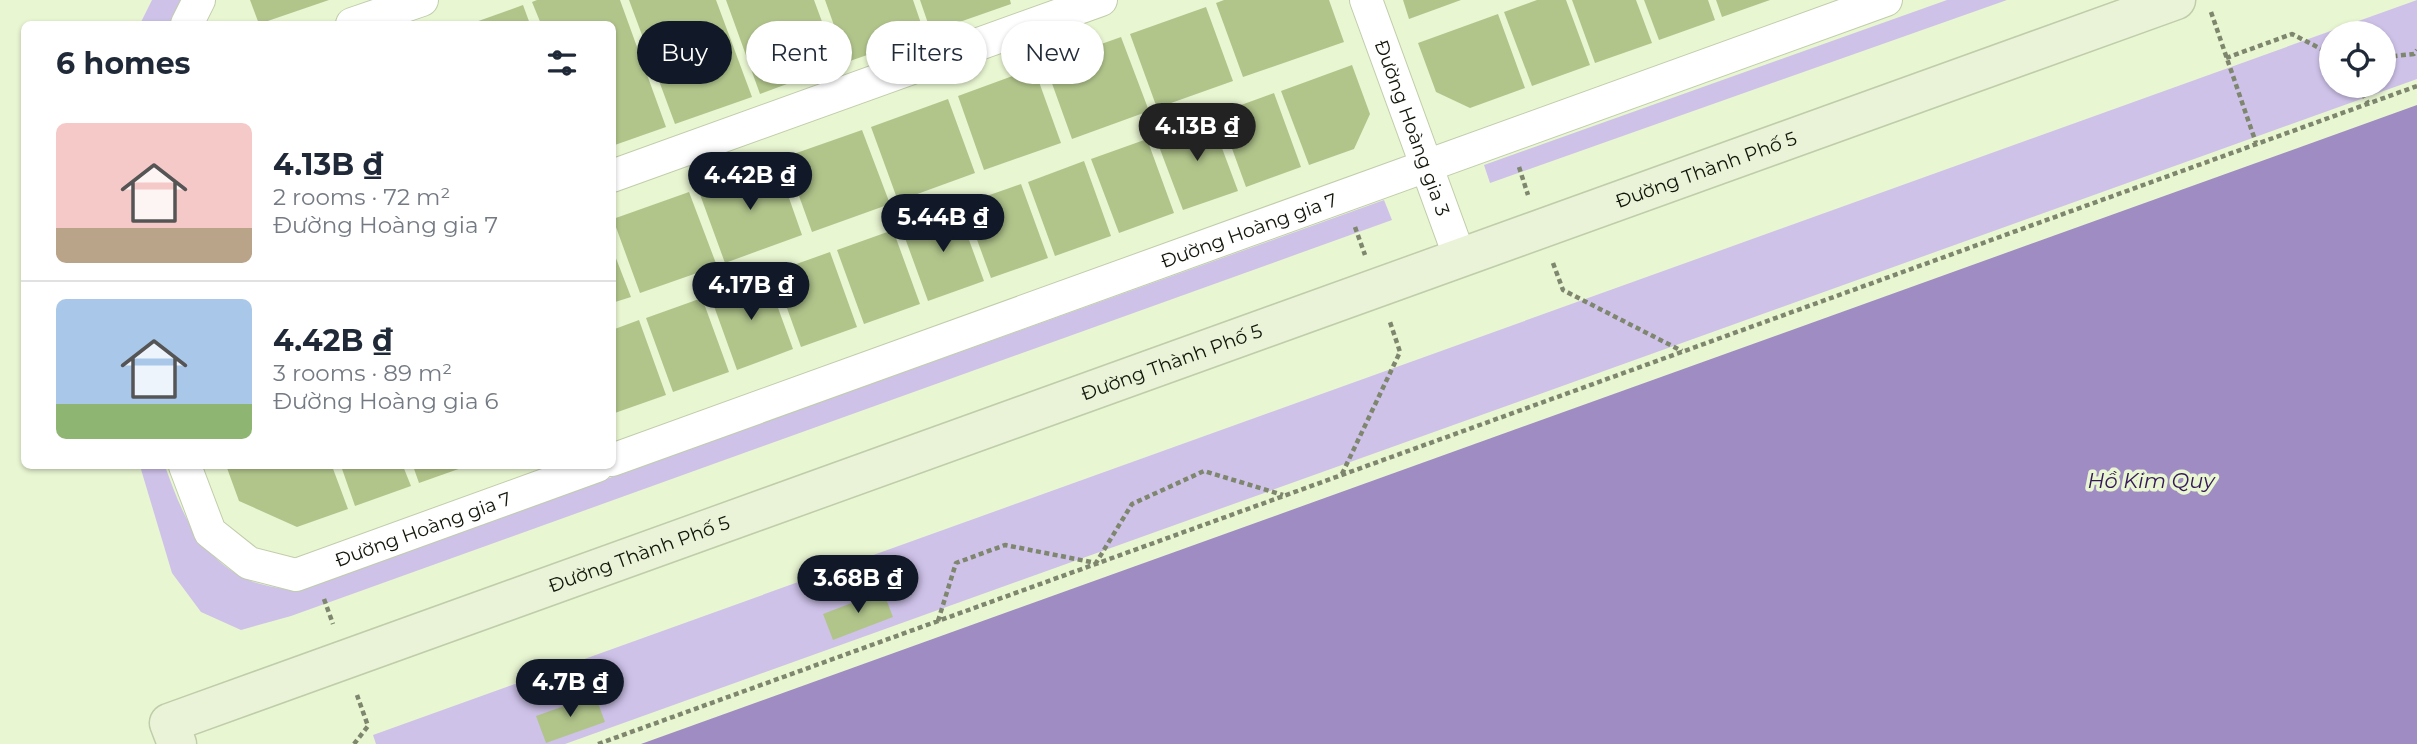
<!DOCTYPE html>
<meta charset="utf-8">
<style>
:root{--surface:#fff;--page:#f2f2f3;--text:#1f2937;--muted:#747a83;--line:#e0e1e3;--accent:#111827}
body{margin:0;font-family:Montserrat,sans-serif;background:var(--page);color:var(--text);height:100vh;display:flex;flex-direction:column;font-size:26px;white-space:nowrap}
*{box-sizing:border-box;margin:0}
p{font-size:23px;color:var(--muted)}
.icon{flex:none;width:38px;height:38px;fill:none;stroke:currentColor;stroke-width:2;stroke-linecap:round;stroke-linejoin:round}
.map{position:relative;flex:1;overflow:hidden}
.panel{position:absolute;left:21px;top:21px;width:595px;height:448px;display:flex;flex-direction:column;background:var(--surface);border-radius:10px;box-shadow:0 2px 5px #0004}
.panel>*{flex:none}
.banner{position:absolute;left:637px;top:21px;width:665px;height:63px;display:flex;gap:14px}
.controls{position:absolute;left:2319px;top:21px;display:grid;gap:14px}
.controls a{display:grid;place-items:center;width:77px;height:77px;border-radius:50%;background:var(--surface);box-shadow:0 2px 5px #0004;font-size:35px}
.price{position:absolute;translate:-50% -60px;padding:0 16px;border-radius:24px;background:var(--accent);color:#fff;font-size:23px;line-height:46px;filter:drop-shadow(0 2px 4px #0008)}
.price::after{content:'';position:absolute;left:50%;top:42px;width:21px;height:16px;margin-left:-10px;background:inherit;clip-path:polygon(0 0,100% 0,50% 100%)}
.price.on{background:#222;color:#fff}
ul{padding:0;list-style:none}
li{display:flex;align-items:center;gap:21px;height:175px;padding:0 35px}
li+li{border-top:2px solid var(--line)}
li span{display:grid;place-items:center;flex:none;width:196px;height:140px;border-radius:10px;color:#555}
li>.icon{margin-inline-start:auto}
span .icon{width:84px;height:84px;fill:#fffc;stroke-width:1}
li b{font-size:30px}
h2{display:flex;justify-content:space-between;align-items:center;height:84px;padding:0 35px;font-size:30px}
.pill{padding:0 24px;border-radius:32px;background:var(--surface);box-shadow:0 2px 5px #0004;font-size:24px;line-height:63px}
.pill.on{background:var(--accent);color:#fff}
.map>svg:first-child{display:block}
</style>
<div class="map">
<svg width="2417" height="744" viewBox="0 0 2417 744">
<rect width="100%" height="100%" fill="#e9f6d2"/>
<path fill="#cec2e9" fill-rule="evenodd" d="M152 0H184L172 24H140Z
M1947 0H2007L1490 183 1484 165Z
M2417 0V79L565 744H376L373 735ZM2331 33H2384V86H2331Z
M1384 200 1392 220 291 616 241 630 201 612 172 573 140 466H165C182 514 200 559 251 581 264 586 280 588 294 591Z"/>
<path fill="#9e8cc2" d="M2417 105V744H641Z"/>
<path fill="#b1c58b" d="M250 0H329L259 24Z
M537 0H620L666 127 612 146V24H541L532 2Z
M629 0H716L752 97 675 124Z
M726 0H814L838 65 760 94Z
M825 0H913L925 35 847 62Z
M920 0H1010L1011 4 931 32Z
M1224 0H1329L1344 42 1243 77 1216 3Z
M1403 0H1461L1409 19Z
M1537 0H1566L1590 65 1532 86 1504 12Z
M1572 0H1636L1652 43 1595 63Z
M1644 0H1708L1715 20 1659 40Z
M1716 0H1770L1722 17Z
M523 5 530 24H470Z
M1206 7 1233 81 1157 108 1130 34Z
M1498 14 1525 88 1470 108 1436 92 1418 43Z
M1121 37 1149 111 1072 139 1045 64Z
M1352 65 1370 114 1354 149 1309 165 1281 91Z
M1034 68 1061 143 984 170 958 96Z
M1274 93 1301 167 1246 187 1219 113Z
M948 99 975 173 898 201 871 127Z
M1210 116 1238 191 1183 210 1155 136Z
M862 130 890 204 812 232 785 157Z
M1147 139 1174 213 1119 233 1091 159Z
M776 161 802 235 725 263 698 189Z
M1084 161 1111 236 1055 256 1028 182Z
M1021 184 1048 258 991 278 964 204Z
M689 192 717 266 640 293 613 219Z
M957 207 984 281 928 301 901 227Z
M893 230 920 304 864 324 837 250Z
M612 248 631 297 612 303Z
M830 252 857 327 801 347 774 272Z
M766 275 793 349 737 370 710 295Z
M702 298 729 372 673 392 646 318Z
M639 320 666 395 612 414V330Z
M234 466H332L348 509 297 527 239 501 227 468Z
M341 466H403L411 486 355 506Z
M413 466H467L419 483Z
M883 591 893 617 833 640 823 614Z
M595 695 605 722 546 743 536 716Z"/>
<g fill="none" stroke-linecap="round" stroke-linejoin="round">
<g stroke="#c0cdaa" stroke-width="34">
<g id="street">
<path id="s1" d="M1366 0 1460 258"/>
<path d="M187 24 199 0"/>
<path d="M352 24 422 0"/>
<path d="M612 176 1101 0"/>
<path id="s2" d="M612 460 1886 0"/>
<path id="s3" d="M185 466 210 532 249 563 296 575 597 466"/>
</g>
</g>
<g stroke="#c0cdaa" stroke-width="41">
<g id="secondary">
<path id="s4" d="M177 744 169 723 2176 0"/>
</g>
</g>
<path stroke="#7e866e" stroke-width="4.5" stroke-dasharray="5 3.5" stroke-linecap="butt" d="M2211 12 2256 143
M2384 57 2414 54 2417 50
M2226 58 2292 34 2331 54
M2358 86 2368 103
M1519 167 1528 195
M1355 227 1365 255
M1553 263 1563 290 1682 351
M1342 474 1400 352 1390 322
M324 599 333 624
M938 621 956 563 1005 545 1096 563 1132 504 1204 471 1283 495
M354 744 368 726 357 695
M598 744 2417 86"/>
<use href="#street" stroke="#fff" stroke-width="32"/>
<use href="#secondary" stroke="#eaf3d8" stroke-width="38"/>
</g>
<g text-anchor="middle" stroke-width="7" stroke-linejoin="round" paint-order="stroke">
<g font-size="19" fill="#12160a" stroke="#e9f6d2">
<text dy="7" stroke="none"><textPath href="#s1" startOffset="136">Đường Hoàng gia 3</textPath></text>
<text dy="7" stroke="none"><textPath href="#s4" startOffset="1656">Đường Thành Phố 5</textPath></text>
<text dy="7" stroke="none"><textPath href="#s2" startOffset="677">Đường Hoàng gia 7</textPath></text>
<text dy="7" stroke="none"><textPath href="#s4" startOffset="1088">Đường Thành Phố 5</textPath></text>
<text dy="7" stroke="none"><textPath href="#s3" startOffset="304">Đường Hoàng gia 7</textPath></text>
<text dy="7" stroke="none"><textPath href="#s4" startOffset="522">Đường Thành Phố 5</textPath></text>
</g>
<g font-size="21" font-style="italic" fill="#35185a" stroke="#e9f6d2">
<text x="2151" y="488">Hồ Kim Quy</text>
</g>
</g>
</svg>
<div class="controls">
<a><svg class="icon" aria-label="locate" viewBox="0 0 24 24"><circle cx="12" cy="12" r="6"/><path d="M12 2v4M12 18v4M2 12h4M18 12h4"/></svg></a>
</div>
<b class="price on" style="left:1197px;top:163px">4.13B ₫</b>
<b class="price" style="left:750px;top:212px">4.42B ₫</b>
<b class="price" style="left:943px;top:254px">5.44B ₫</b>
<b class="price" style="left:751px;top:322px">4.17B ₫</b>
<b class="price" style="left:858px;top:615px">3.68B ₫</b>
<b class="price" style="left:570px;top:719px">4.7B ₫</b>
<div class="banner">
<a class="pill on">Buy</a>
<a class="pill">Rent</a>
<a class="pill">Filters</a>
<a class="pill">New</a>
</div>
<section class="panel">
<h2>6 homes<svg class="icon" aria-label="filters" viewBox="0 0 24 24"><path d="M4 7h16M4 17h16"/><circle cx="9" cy="7" r="2"/><circle cx="15" cy="17" r="2"/></svg></h2>
<ul>
<li><span style="background:linear-gradient(#f6c9c9 75%,#b9a48a 0)"><svg class="icon" aria-label="home" viewBox="0 0 24 24"><path d="M3 11l9-7 9 7M6 9v11h12V9"/></svg></span><div><b>4.13B ₫</b><p>2 rooms · 72 m²</p><p>Đường Hoàng gia 7</p></div></li>
<li><span style="background:linear-gradient(#a9c7e8 75%,#8fb573 0)"><svg class="icon" aria-label="home" viewBox="0 0 24 24"><path d="M3 11l9-7 9 7M6 9v11h12V9"/></svg></span><div><b>4.42B ₫</b><p>3 rooms · 89 m²</p><p>Đường Hoàng gia 6</p></div></li>
</ul>
</section>
</div>
